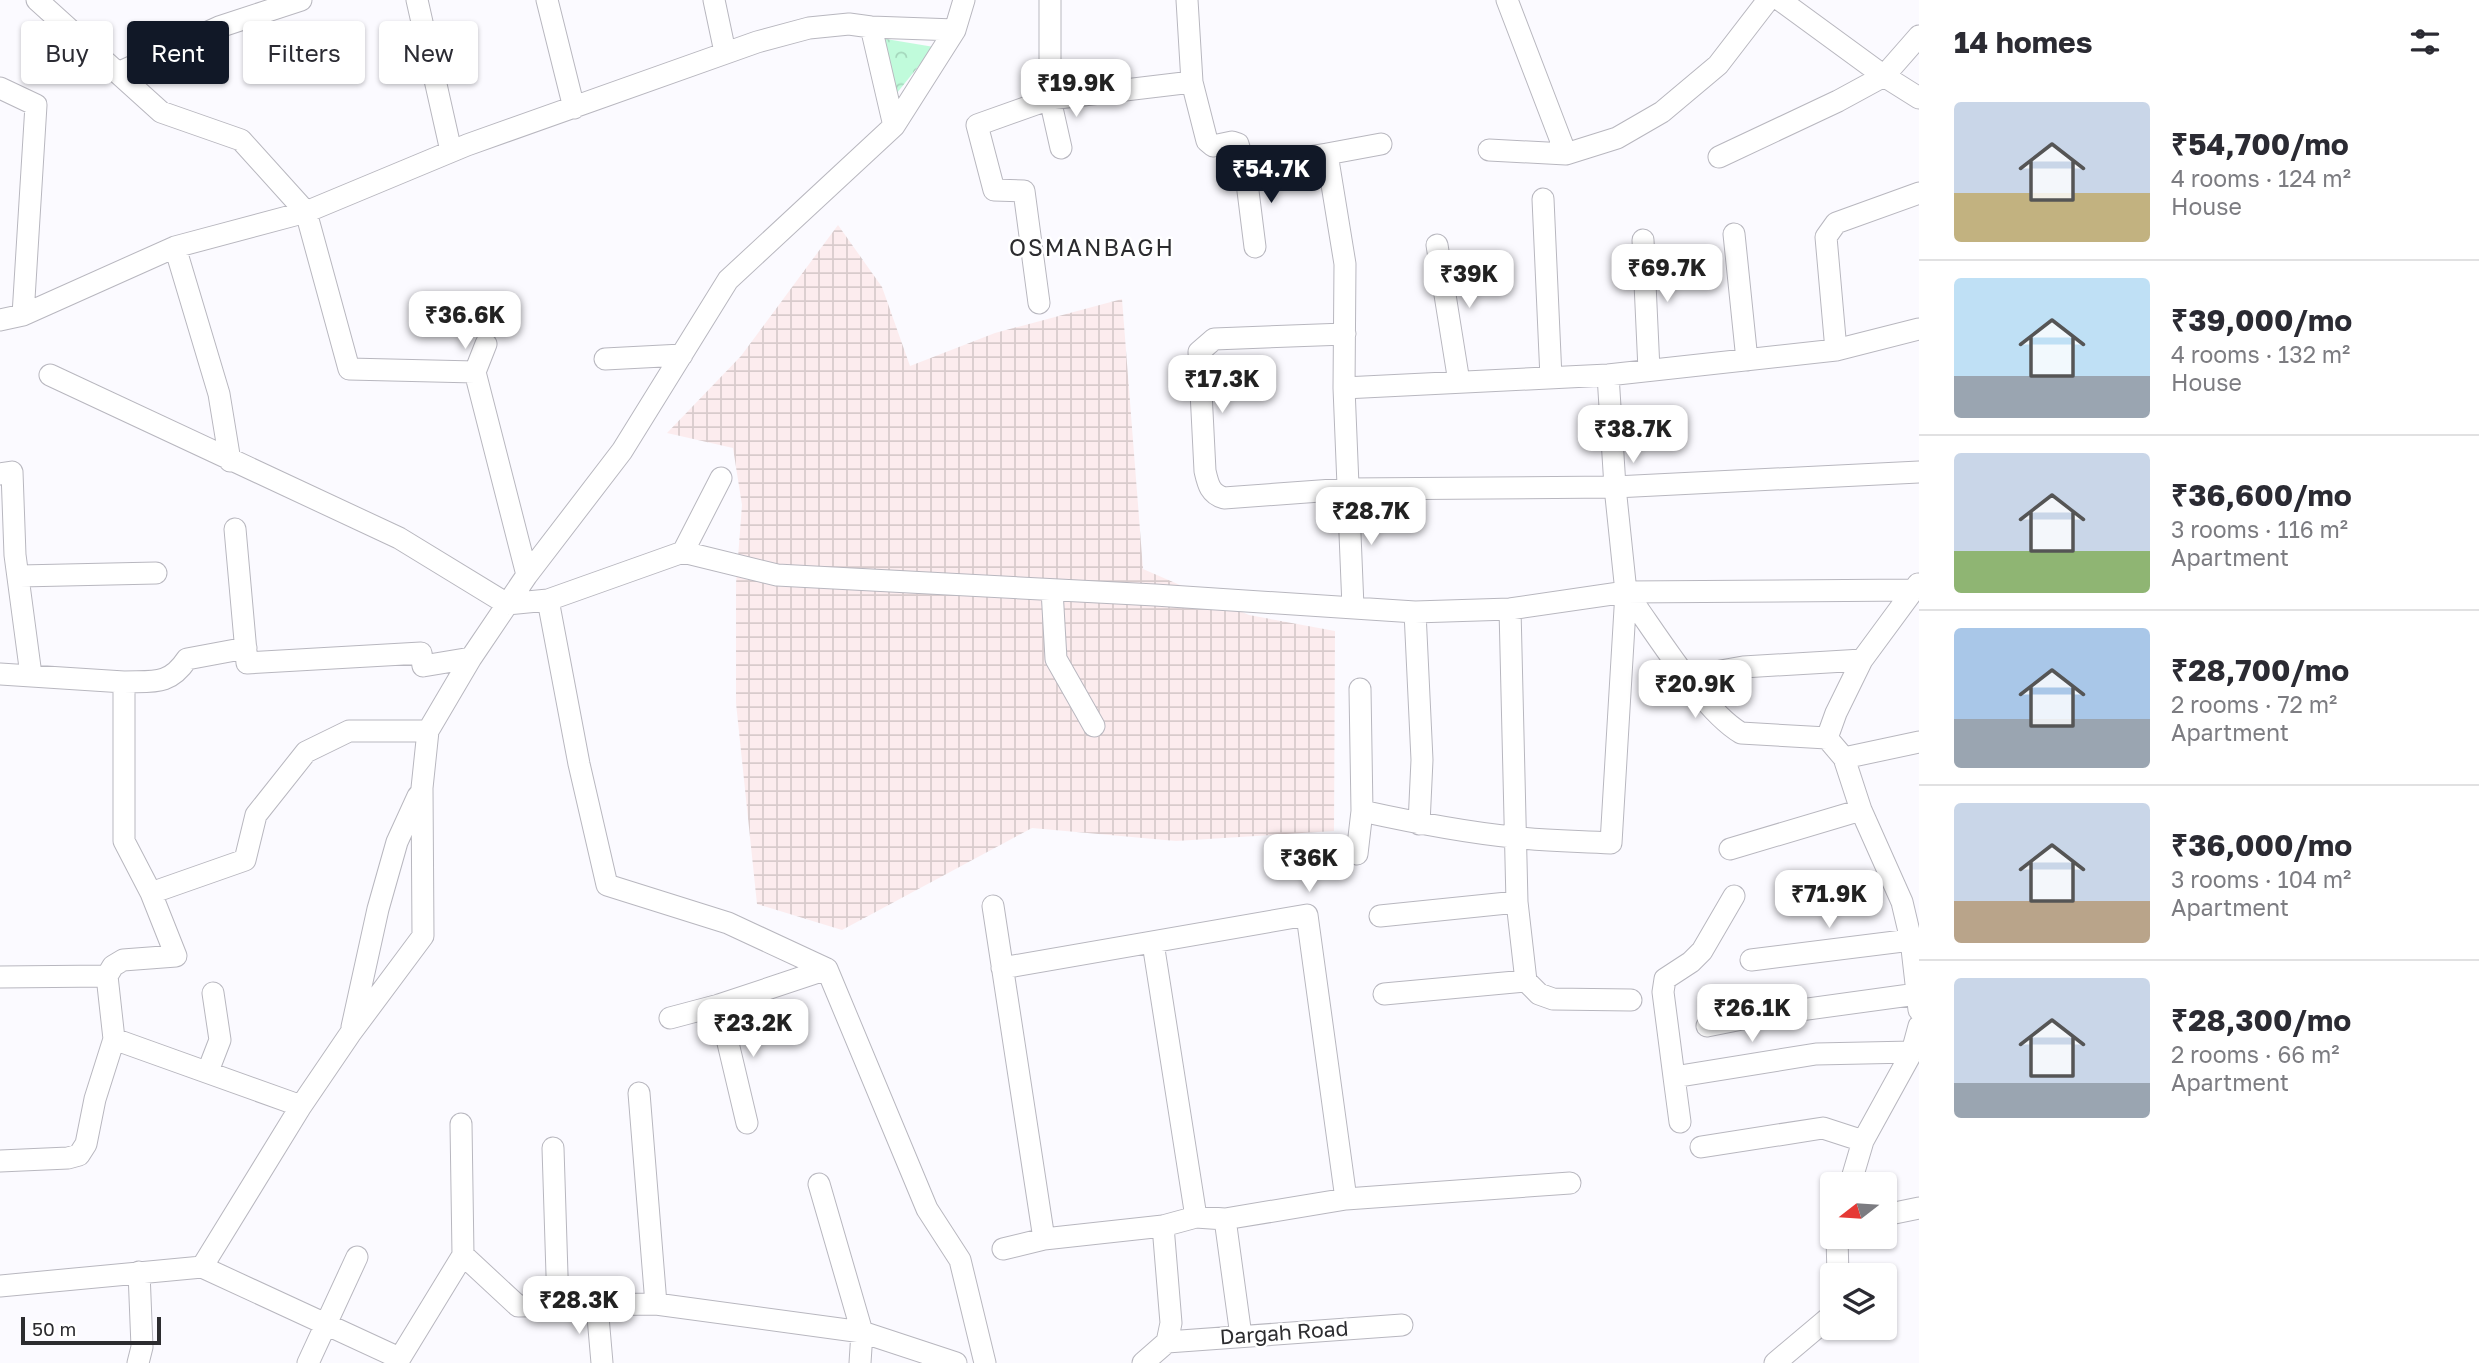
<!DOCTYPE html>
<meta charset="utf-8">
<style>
:root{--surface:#fff;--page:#f7f7f7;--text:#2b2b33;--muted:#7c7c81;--line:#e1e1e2;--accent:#111827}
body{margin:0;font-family:"Golos Text",sans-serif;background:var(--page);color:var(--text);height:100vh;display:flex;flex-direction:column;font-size:26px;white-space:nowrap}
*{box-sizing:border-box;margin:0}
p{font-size:23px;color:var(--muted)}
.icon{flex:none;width:38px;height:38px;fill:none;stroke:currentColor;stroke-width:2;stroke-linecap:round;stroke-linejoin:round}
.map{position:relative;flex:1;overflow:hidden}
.details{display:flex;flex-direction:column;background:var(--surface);width:560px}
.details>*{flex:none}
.hud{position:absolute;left:21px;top:21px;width:665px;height:63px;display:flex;gap:14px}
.needle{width:46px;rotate:253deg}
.controls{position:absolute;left:1820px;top:1172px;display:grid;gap:14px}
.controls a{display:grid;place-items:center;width:77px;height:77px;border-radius:7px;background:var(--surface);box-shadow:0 2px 5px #0004;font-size:35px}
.scale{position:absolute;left:21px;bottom:18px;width:140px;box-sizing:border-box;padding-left:7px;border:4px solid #2c2c2f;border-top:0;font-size:19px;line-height:24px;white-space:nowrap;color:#2c2c2f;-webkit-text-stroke:5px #fff;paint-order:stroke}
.price{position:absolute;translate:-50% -60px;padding:0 16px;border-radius:14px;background:#fff;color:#222;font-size:23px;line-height:46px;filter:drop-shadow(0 2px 4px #0008)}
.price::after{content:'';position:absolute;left:50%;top:42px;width:21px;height:16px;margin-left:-10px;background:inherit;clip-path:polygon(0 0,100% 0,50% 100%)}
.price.on{background:var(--accent);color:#fff}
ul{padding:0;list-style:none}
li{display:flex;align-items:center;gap:21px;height:175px;padding:0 35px}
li+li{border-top:2px solid var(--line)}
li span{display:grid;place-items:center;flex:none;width:196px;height:140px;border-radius:7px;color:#555}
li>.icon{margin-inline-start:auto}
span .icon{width:84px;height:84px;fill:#fffc;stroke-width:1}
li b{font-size:30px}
h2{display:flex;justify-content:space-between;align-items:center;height:84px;padding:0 35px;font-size:30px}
.pill{padding:0 24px;border-radius:7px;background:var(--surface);box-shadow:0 2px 5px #0004;font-size:24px;line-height:63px}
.pill.on{background:var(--accent);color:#fff}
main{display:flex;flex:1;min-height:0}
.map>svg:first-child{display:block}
</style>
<main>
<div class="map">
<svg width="1919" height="1363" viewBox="0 0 1919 1363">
<defs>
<pattern id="industrial-grid" width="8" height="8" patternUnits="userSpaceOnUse" patternTransform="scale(1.75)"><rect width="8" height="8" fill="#fcecee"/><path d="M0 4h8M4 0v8" fill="none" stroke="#d8cbcc"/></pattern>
<pattern id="park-crowns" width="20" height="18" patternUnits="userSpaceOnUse" patternTransform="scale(1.75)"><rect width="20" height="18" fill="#c0fbdb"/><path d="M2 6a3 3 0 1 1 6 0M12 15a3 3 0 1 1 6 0" fill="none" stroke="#a5d7bc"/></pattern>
</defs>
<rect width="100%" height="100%" fill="#fbfaff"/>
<path fill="url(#industrial-grid)" d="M838 225 882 287 910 366 995 333 1122 299 1143 569 1249 615 1335 631 1334 831 1176 841 1032 828 842 930 757 904 736 703V584L742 505 733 448 667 433 741 356Z"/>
<path fill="url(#park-crowns)" d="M868 36 934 47 884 109Z"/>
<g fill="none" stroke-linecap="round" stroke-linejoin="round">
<g stroke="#b8b7bf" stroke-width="23">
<path id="minor" d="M37 0 161 112 241 140 306 212 349 369 475 372 527 575
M417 0 451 151
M547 0 574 108
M714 0 725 52
M1507 0 1566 154
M1780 0 1884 76 1919 98
M871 27 894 126
M120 72 219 27 301 0
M1192 82 1207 141 1213 146 1232 142 1238 144 1245 167 1327 154 1345 264 1344 388 1353 607
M0 88 36 105 23 315
M1061 148 1050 99 1192 82 1187 0
M1489 150 1566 154 1617 138 1662 112 1718 65 1768 0
M1327 154 1381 144
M1719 157 1838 101 1884 76 1919 36
M1245 167 1255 247
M1543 199 1551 378
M1734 234 1747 360
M1643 240 1649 370
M1437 245 1459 382
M175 247 219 394 230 461
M1039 303 1024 191 994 190 977 125 1050 99V0
M0 320 23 315 175 247 306 212 467 145 757 42 809 28 849 24 871 27 955 30
M1345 334 1214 339 1199 352 1205 471C1208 484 1210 494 1224 498L1347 489 1615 487 1919 472
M1836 350 1826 237 1836 223 1919 193
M605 359 682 355
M475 372 486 344
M50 375 399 538 507 604 548 600 683 552 777 575 1155 595 1415 612 1510 609 1626 592 1913 590
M1344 388 1608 375 1836 350 1919 329
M0 474 12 472 15 555 31 675
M235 529 247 663 421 653 423 666 471 658
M683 552 721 478
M20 576 156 573
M1918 584 1862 660 1836 713 1827 738 1844 758 1861 810 1902 902 1911 940 1919 1010
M1052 590 1056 659 1094 726
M1626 592C1654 630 1703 711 1741 733L1827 738
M548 600 579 764 607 885 728 923 827 969 927 1209 960 1260 985 1363
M1510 609 1517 902 1526 981 1539 994 1553 999 1631 1000
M1415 612 1422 760 1419 824
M0 674 124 682V841L151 893 245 860 256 815 306 752 349 731H428
M1687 677 1743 667 1862 660
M124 682C153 681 169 686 187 659L246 648
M1844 758 1919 742
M1362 811C1412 822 1462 832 1513 837 1545 841 1579 841 1611 843L1626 592 1615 487 1608 375
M1730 849 1861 810
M1357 854 1362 811 1360 689
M993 906 1044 1239
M1380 916 1517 902
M1153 943 1196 1217
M1751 960 1911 940
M1002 968 1307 915 1346 1199
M0 977 107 976
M1384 994 1526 981
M719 1005 747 1123
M670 1018 719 1005 827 969
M1707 1026 1757 1016 1917 994
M352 1027 378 909 397 842 418 796
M114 1039 107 976 113 966 123 960 176 956 151 893
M208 1071 220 1040 213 993
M1674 1077 1663 992 1665 979 1691 962 1702 951 1734 896
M639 1093 656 1304
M1680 1122 1674 1077 1816 1054 1912 1052
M461 1124 463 1255 518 1306 656 1304 862 1332 956 1363
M1701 1147 1823 1128 1863 1141
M553 1148 558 1306
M0 1161 68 1158 79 1155 86 1144 95 1099 114 1039 301 1106
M819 1184 862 1332 860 1363
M1850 1185 1863 1141 1912 1052 1919 1026
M1885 1215 1919 1208
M1225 1219 1241 1336
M1837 1237 1838 1276
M1003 1249 1044 1239 1163 1226 1196 1217 1225 1219 1346 1199 1570 1183
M202 1267 399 1358
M0 1286 202 1267 301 1106 350 1034 423 936 422 788 428 731 471 658 527 575 622 451 728 280 894 126 955 30 964 0
M597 1305 602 1363
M1167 1342 1402 1325
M138 1363 142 1347 139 1272
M308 1363 357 1257
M397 1363 463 1255
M1143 1363 1167 1342 1171 1323 1163 1226
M1775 1363 1832 1315"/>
</g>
<use href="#minor" stroke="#fff" stroke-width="21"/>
</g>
<g text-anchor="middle" stroke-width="5" stroke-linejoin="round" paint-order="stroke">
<g font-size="21" fill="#2c2c2f" stroke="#fff">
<text transform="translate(1284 1333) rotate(-4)" y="7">Dargah Road</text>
</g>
<g font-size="23" letter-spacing="2" fill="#2c2c2f" stroke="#fff">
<text x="1092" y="256">OSMANBAGH</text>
</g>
</g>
</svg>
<div class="controls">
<a><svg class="needle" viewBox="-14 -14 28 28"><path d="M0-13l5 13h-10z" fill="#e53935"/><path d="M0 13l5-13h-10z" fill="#7c7c81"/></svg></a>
<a><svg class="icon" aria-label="layers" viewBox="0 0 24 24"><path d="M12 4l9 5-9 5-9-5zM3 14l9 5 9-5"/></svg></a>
</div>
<div class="scale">50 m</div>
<b class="price" style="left:1076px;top:119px">₹19.9K</b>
<b class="price on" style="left:1271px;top:205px">₹54.7K</b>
<b class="price" style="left:1667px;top:304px">₹69.7K</b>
<b class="price" style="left:1469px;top:310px">₹39K</b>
<b class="price" style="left:465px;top:351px">₹36.6K</b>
<b class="price" style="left:1222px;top:415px">₹17.3K</b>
<b class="price" style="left:1633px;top:465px">₹38.7K</b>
<b class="price" style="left:1371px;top:547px">₹28.7K</b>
<b class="price" style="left:1695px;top:720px">₹20.9K</b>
<b class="price" style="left:1309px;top:894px">₹36K</b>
<b class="price" style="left:1829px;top:930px">₹71.9K</b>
<b class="price" style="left:1752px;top:1044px">₹26.1K</b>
<b class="price" style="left:753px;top:1059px">₹23.2K</b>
<b class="price" style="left:579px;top:1336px">₹28.3K</b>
<div class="hud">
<a class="pill">Buy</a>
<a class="pill on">Rent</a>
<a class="pill">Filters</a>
<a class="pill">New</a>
</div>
</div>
<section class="details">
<h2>14 homes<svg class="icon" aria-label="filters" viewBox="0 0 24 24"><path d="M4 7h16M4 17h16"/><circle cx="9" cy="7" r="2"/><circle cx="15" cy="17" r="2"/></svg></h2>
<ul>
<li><span style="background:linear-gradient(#c9d6e8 65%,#c2b280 0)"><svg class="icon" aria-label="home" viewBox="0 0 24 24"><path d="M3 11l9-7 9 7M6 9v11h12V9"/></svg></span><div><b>₹54,700/mo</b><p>4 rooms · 124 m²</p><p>House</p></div></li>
<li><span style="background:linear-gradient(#bfe0f5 70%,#9aa5b1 0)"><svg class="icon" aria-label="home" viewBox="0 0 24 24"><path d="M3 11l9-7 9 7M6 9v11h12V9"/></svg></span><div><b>₹39,000/mo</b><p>4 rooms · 132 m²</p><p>House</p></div></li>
<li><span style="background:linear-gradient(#c9d6e8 70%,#8fb573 0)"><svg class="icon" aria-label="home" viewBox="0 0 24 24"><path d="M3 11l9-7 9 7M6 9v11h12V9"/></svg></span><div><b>₹36,600/mo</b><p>3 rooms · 116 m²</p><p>Apartment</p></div></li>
<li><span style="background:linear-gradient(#a9c7e8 65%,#9aa5b1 0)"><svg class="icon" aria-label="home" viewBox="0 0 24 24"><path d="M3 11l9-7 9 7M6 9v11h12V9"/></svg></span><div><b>₹28,700/mo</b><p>2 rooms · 72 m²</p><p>Apartment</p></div></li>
<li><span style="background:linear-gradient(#c9d6e8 70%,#b9a48a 0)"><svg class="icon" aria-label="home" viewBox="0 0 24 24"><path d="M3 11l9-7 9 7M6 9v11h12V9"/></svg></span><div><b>₹36,000/mo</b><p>3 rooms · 104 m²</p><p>Apartment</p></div></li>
<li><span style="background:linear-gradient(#c9d6e8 75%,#9aa5b1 0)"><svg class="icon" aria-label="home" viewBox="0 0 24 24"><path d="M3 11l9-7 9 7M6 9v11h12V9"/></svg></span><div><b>₹28,300/mo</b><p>2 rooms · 66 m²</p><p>Apartment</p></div></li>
</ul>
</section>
</main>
